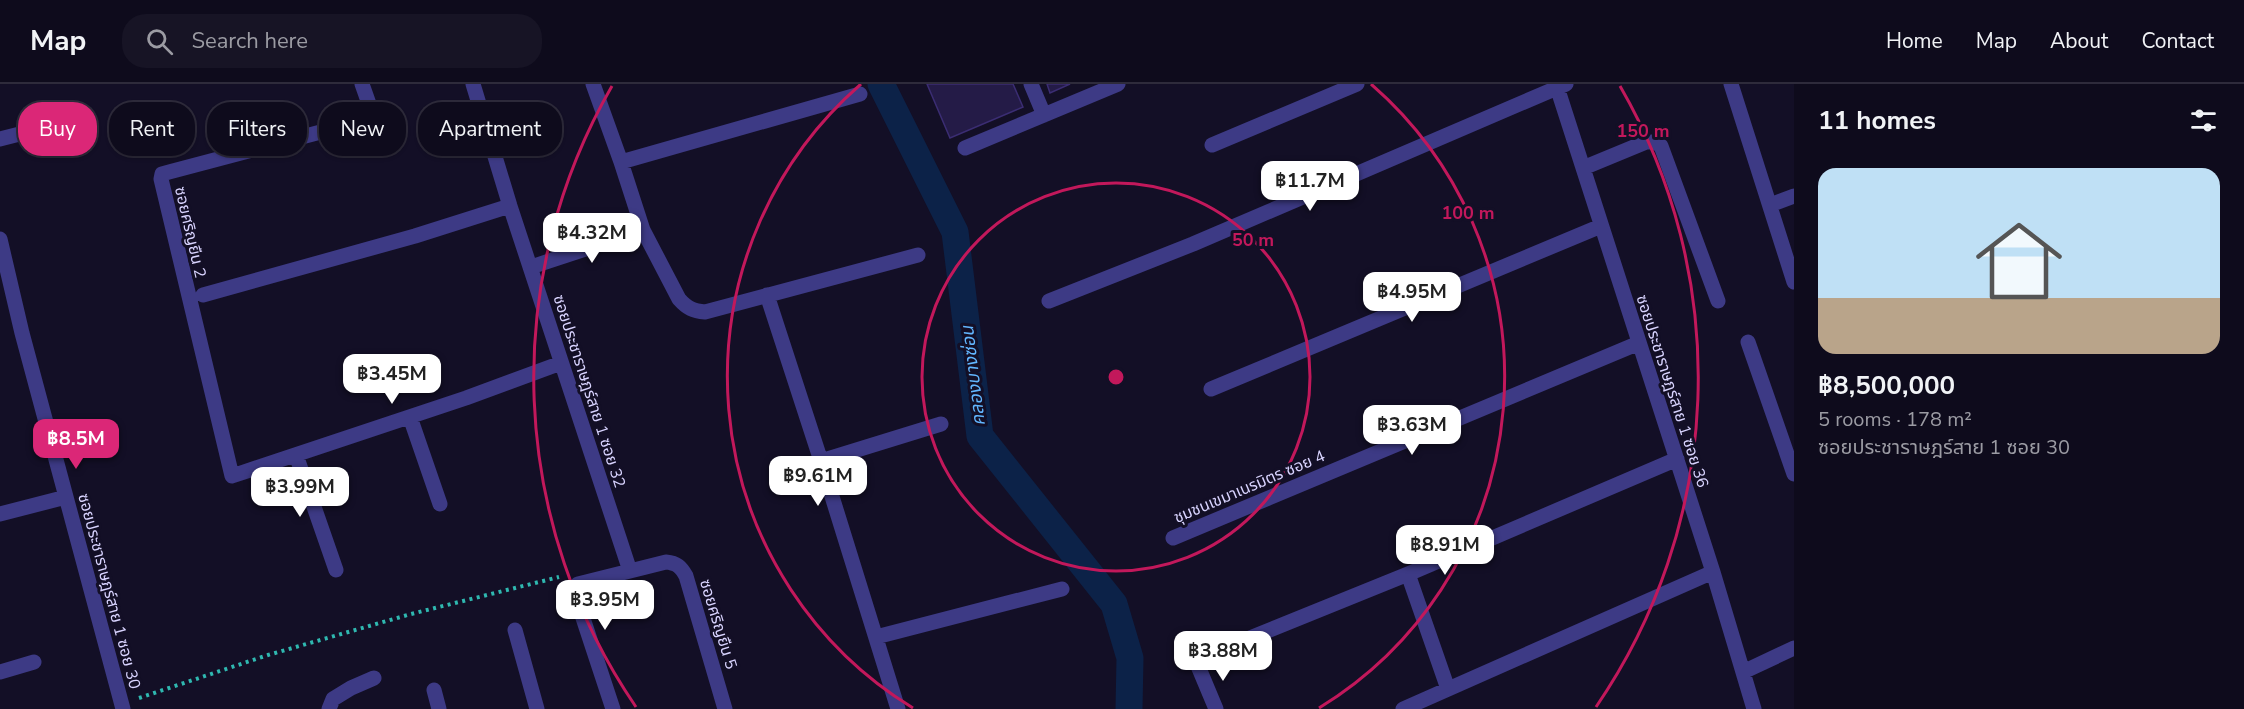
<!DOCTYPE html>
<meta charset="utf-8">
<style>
:root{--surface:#0e0b1c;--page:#171425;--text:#f1f3f6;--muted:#9b9ba3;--line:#2e2b3b;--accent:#db2777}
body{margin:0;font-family:"Nunito Sans","Noto Sans Thai",sans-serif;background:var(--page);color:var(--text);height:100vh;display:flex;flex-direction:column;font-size:22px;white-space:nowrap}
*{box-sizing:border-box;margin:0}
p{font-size:20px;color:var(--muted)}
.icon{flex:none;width:33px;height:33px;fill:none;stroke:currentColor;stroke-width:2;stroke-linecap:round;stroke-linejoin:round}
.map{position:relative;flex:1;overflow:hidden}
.details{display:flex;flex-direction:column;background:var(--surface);width:450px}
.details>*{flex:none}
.hud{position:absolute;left:18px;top:18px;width:570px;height:54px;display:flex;gap:12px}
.price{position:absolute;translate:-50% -51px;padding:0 14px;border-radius:12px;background:#fff;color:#222;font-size:20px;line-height:39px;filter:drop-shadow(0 2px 3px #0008)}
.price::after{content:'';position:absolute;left:50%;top:36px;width:18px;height:14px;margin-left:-9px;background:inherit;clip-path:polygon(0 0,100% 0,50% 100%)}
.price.on{background:var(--accent);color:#fff}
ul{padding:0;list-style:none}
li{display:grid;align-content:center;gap:12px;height:318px;padding:0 24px}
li+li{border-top:2px solid var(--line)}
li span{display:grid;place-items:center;height:186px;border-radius:18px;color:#555}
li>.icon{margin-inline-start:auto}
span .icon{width:108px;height:108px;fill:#fffc;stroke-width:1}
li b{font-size:26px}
h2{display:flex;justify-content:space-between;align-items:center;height:72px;padding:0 24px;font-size:26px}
.chip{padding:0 21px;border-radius:24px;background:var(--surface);box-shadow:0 2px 4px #0004,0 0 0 2px var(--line);font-size:21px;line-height:54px}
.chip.on{background:var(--accent);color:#fff}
header{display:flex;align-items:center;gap:36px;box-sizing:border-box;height:84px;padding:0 30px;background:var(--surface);border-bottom:2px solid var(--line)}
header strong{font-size:28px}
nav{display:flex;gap:33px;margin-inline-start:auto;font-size:21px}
.search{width:420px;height:54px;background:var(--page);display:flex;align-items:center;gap:15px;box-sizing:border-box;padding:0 21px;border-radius:24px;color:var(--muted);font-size:22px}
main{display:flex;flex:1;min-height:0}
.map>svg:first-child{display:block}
</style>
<header>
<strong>Map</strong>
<div class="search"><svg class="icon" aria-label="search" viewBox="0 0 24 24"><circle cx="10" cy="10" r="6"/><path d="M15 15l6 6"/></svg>Search here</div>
<nav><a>Home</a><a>Map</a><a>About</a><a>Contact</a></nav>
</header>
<main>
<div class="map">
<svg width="1794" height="625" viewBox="0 0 1794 625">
<rect width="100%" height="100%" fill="#130f26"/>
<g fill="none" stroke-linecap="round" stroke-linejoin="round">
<path stroke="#0c2248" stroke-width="27" d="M881 0 955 148 980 352 1114 520 1130 574 1129 625"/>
</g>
<path fill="#241b47" stroke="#3b2d73" stroke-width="1.5" d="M927 0H1013L1023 23 950 54Z
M1047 0H1070L1050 9Z"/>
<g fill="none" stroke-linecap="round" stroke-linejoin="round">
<path stroke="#2fb8b0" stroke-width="4" stroke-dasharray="3 4.5" stroke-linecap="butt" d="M139 614 268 571 411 530 559 493"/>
<path stroke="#3d3a85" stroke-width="15" d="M362 0 374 34 169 88 162 90 161 95 232 392 466 314 561 279
M473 0 510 122 630 487
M593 0 621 78 643 146 679 215C687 224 693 227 705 228L918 171
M1031 0 1044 31
M1556 0 1713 488 1754 625
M1731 0 1794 198
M0 55 47 43
M1212 61 1357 0
M965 64 1118 0
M621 78 860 10
M1583 84 1646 58H1655L1661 62 1718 217
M1770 121 1794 112
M0 155 22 249 123 625
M531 183 643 146
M203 211 415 152 510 122
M767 211 821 377 898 625
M1049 217 1193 160 1566 0
M1748 258 1794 390
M1211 305 1601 142
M410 333 440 420
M296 371 336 486
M821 377 941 340
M0 430 66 413
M1173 454 1639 259
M1408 490 1448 605
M515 546 537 625
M876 553 1062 505
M0 588 34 578
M1743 588 1794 564
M434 606 439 625
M329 625 333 615 351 604 374 594
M613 625 579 522 578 500 666 478C677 479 681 483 686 492L725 625
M1216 625 1198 582V575L1408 490 1677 375
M1403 625 1713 488"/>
</g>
<g fill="none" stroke="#c2185b" stroke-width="3">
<circle cx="1116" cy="293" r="194"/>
<path d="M913 624A388 388 0 0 1 861 0M1371 0A388 388 0 0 1 1319 624"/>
<path d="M636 623A582 582 0 0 1 612 2M1620 2A582 582 0 0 1 1596 623"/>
</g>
<g text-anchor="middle" stroke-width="6" stroke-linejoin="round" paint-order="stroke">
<g font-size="16" fill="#d9d4ff" stroke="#130f26">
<text transform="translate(191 148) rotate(77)" y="6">ซอยศริญยืน 2</text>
<text transform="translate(590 307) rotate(72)" y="6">ซอยประชาราษฎร์สาย 1 ซอย 32</text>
<text transform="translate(1673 307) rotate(72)" y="6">ซอยประชาราษฎร์สาย 1 ซอย 36</text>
<text transform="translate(1249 402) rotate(-23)" y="6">ชุมชนเขมาเนรมิตร ซอย 4</text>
<text transform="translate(110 507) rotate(75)" y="6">ซอยประชาราษฎร์สาย 1 ซอย 30</text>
<text transform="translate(719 540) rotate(73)" y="6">ซอยศริญยืน 5</text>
</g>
<g font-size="18" font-style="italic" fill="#62b6ff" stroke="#130f26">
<text transform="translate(973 292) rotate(-97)" y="6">คลองบางซ่อน</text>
</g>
</g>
<circle cx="1116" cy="293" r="9" fill="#c2185b" stroke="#130f26" stroke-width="3"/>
<g font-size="18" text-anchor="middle" font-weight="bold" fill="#c2185b" stroke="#130f26" stroke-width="6" stroke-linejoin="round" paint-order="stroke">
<text x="1643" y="53">150 m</text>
<text x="1468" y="135">100 m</text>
<text x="1253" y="162">50 m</text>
</g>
</svg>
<b class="price" style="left:1310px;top:128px">฿11.7M</b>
<b class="price" style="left:592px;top:180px">฿4.32M</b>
<b class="price" style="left:1412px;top:239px">฿4.95M</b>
<b class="price" style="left:392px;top:321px">฿3.45M</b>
<b class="price" style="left:1412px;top:372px">฿3.63M</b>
<b class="price on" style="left:76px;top:386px">฿8.5M</b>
<b class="price" style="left:818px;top:423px">฿9.61M</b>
<b class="price" style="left:300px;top:434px">฿3.99M</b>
<b class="price" style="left:1445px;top:492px">฿8.91M</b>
<b class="price" style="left:605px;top:547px">฿3.95M</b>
<b class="price" style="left:1223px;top:598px">฿3.88M</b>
<div class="hud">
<a class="chip on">Buy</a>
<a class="chip">Rent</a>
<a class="chip">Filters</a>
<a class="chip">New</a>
<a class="chip">Apartment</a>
</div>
</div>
<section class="details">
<h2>11 homes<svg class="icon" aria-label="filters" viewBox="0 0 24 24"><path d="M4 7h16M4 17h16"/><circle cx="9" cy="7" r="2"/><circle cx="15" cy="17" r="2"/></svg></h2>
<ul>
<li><span style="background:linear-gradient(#bfe0f5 70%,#b9a48a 0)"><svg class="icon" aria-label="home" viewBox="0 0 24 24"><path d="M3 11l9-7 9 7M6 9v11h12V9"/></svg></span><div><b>฿8,500,000</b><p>5 rooms · 178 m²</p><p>ซอยประชาราษฎร์สาย 1 ซอย 30</p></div></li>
</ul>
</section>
</main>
